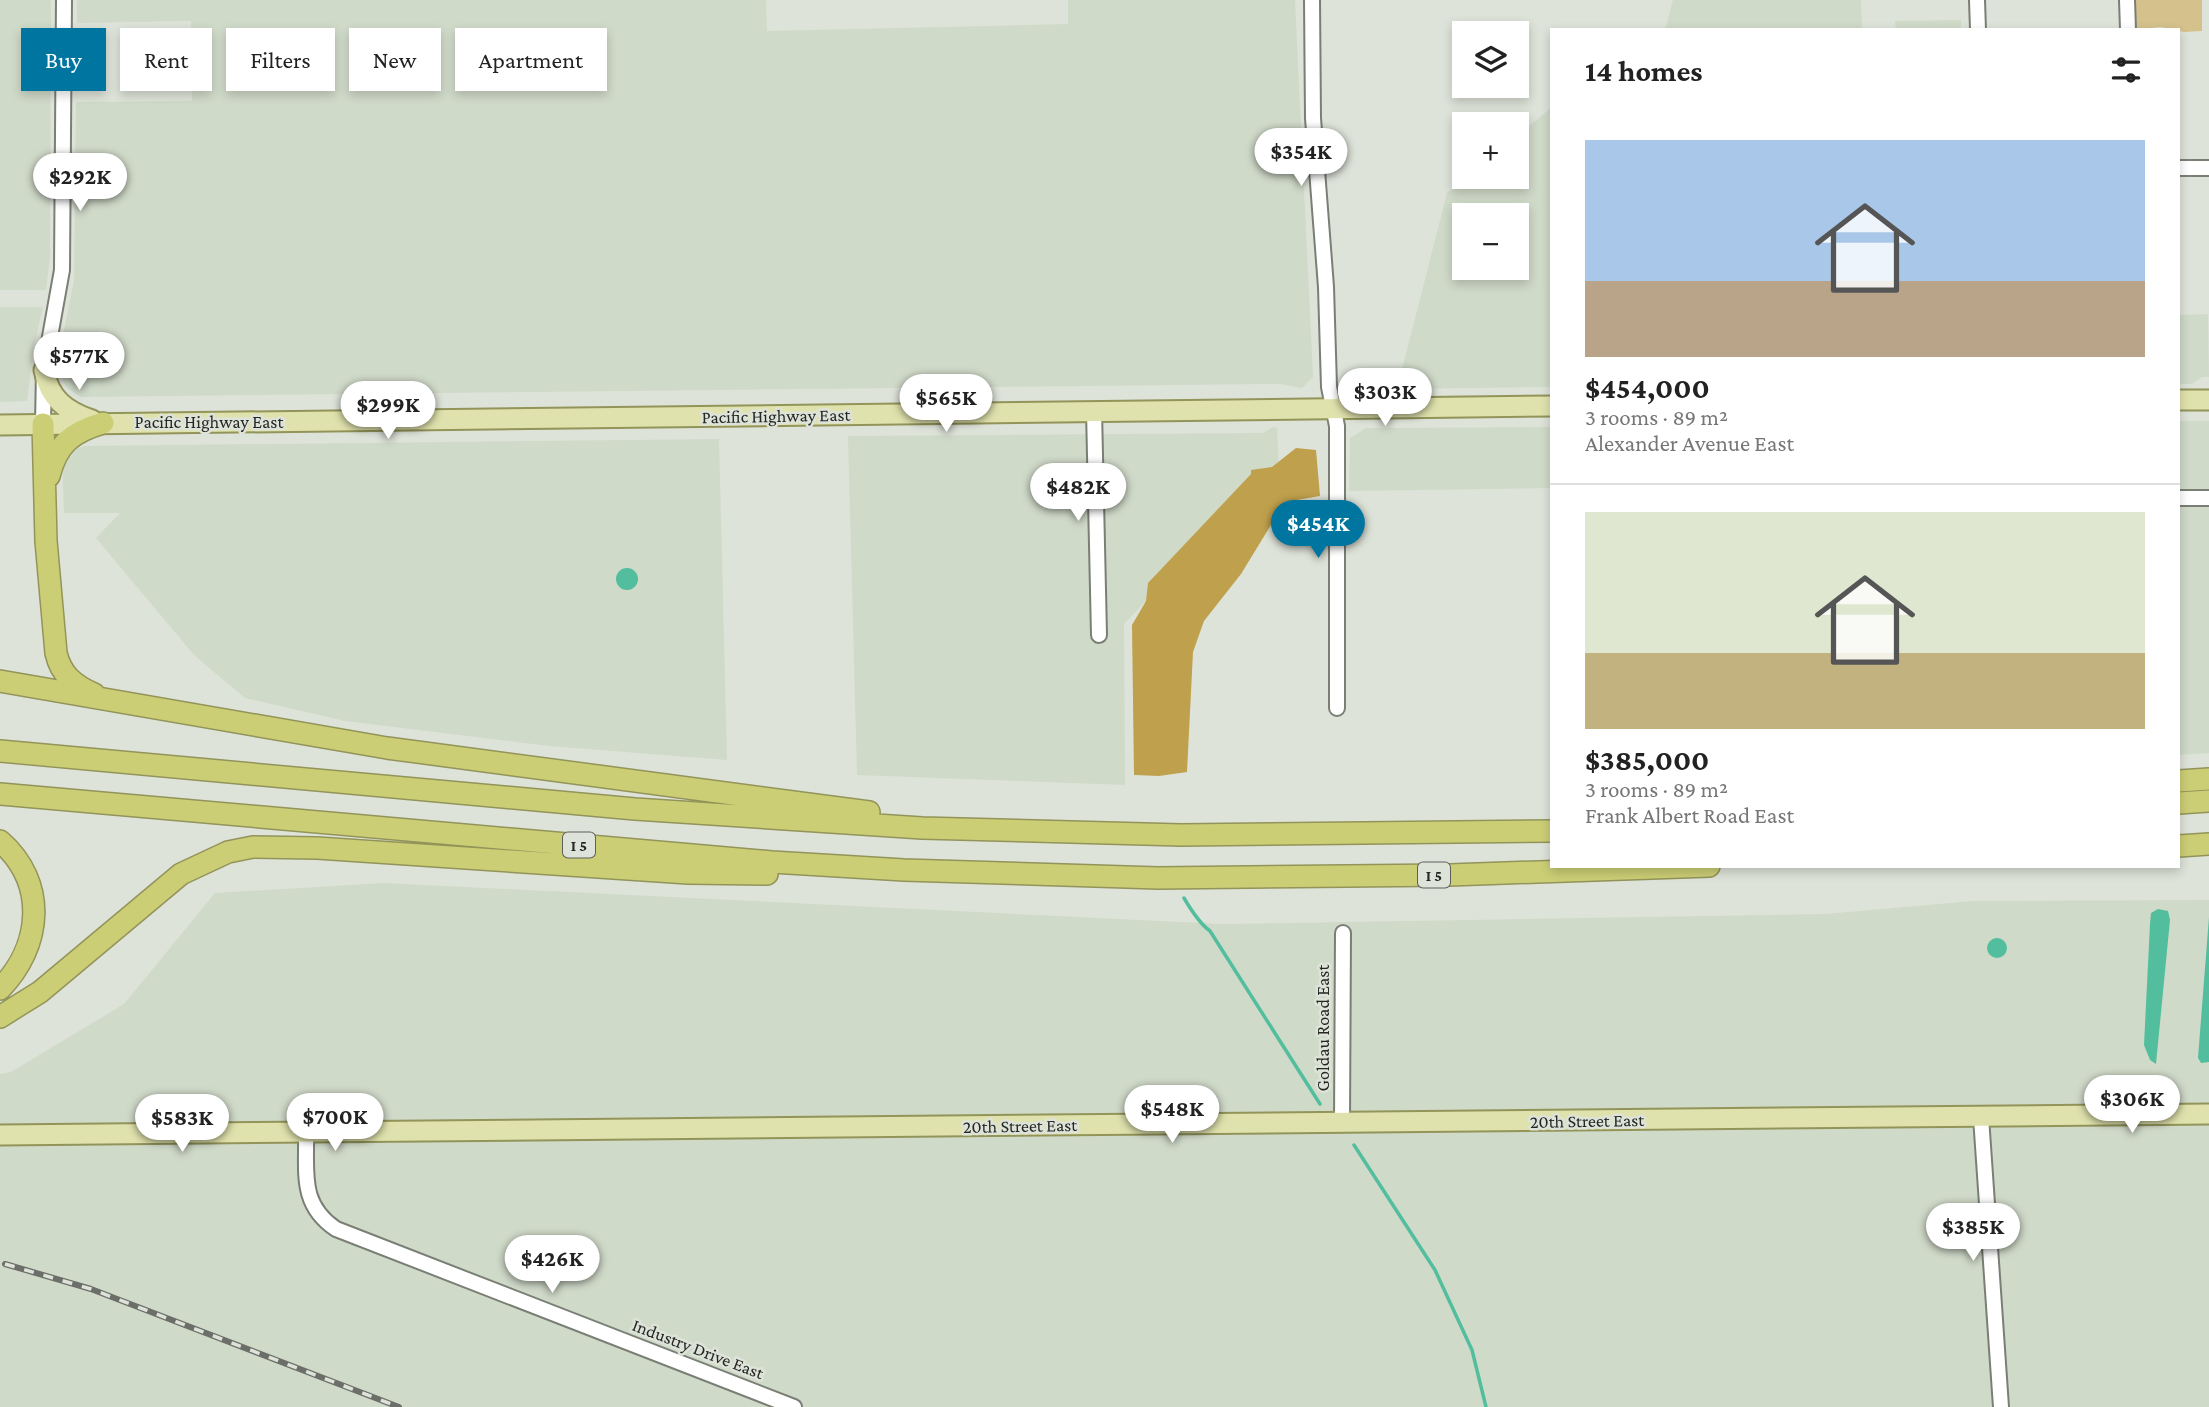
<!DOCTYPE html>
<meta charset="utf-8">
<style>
:root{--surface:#fff;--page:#f6f6f6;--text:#222;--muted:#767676;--line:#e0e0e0;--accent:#00759f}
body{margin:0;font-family:"Crimson Pro",serif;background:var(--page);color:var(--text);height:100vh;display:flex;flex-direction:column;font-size:26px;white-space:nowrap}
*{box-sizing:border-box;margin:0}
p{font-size:23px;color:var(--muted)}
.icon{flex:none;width:38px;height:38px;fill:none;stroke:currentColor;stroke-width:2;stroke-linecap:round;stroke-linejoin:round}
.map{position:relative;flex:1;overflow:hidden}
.sheet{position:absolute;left:1550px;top:28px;width:630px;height:840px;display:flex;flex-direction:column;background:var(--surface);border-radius:0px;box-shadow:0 4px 10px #0003}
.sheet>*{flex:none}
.hud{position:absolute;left:21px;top:28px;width:665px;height:63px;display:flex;gap:14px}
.tools{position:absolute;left:1452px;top:21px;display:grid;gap:14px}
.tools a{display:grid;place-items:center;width:77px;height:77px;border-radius:0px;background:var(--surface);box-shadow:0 4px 10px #0003;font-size:35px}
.price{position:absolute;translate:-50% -60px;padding:0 16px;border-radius:24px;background:#fff;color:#222;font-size:23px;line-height:46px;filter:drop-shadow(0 2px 4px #0008)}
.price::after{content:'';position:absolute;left:50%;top:42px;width:21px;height:16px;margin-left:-10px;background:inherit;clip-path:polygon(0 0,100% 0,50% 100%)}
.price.on{background:var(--accent);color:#fff}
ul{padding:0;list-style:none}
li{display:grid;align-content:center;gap:14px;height:371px;padding:0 35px}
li+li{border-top:2px solid var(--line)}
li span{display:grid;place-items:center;height:217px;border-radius:0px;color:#555}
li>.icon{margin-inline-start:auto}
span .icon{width:126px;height:126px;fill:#fffc;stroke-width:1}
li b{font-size:30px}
h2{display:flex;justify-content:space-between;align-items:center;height:84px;padding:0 35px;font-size:30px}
.pill{padding:0 24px;border-radius:0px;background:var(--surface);box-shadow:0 4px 10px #0003;font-size:24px;line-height:63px}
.pill.on{background:var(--accent);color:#fff}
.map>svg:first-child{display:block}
</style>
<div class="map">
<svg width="2209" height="1407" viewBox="0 0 2209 1407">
<rect width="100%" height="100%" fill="#dee3d9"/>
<path fill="#d0dac9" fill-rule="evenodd" d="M0 0H51L50 257 46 290H0Z
M77 0H766L767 31 1068 24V0H1295L1313 377 1302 388 1280 384 81 397 66 387 59 371 61 345 74 280 76 102 192 101 191 21 77 23Z
M1673 0H1861L1862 30H1665Z
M1961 20V30H1896L1895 21Z
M1552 107V387L1397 389 1447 193 1467 177H1517V136ZM1465 215H1517V268H1465Z
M2207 262 2209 377H2202L2192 384H2179V315L2208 314Z
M0 307H43L34 346 27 401 0 402Z
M2179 421H2209V753L2179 755Z
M1273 427 1277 428 1279 470 1251 474 1148 583 1146 601 1124 624 1125 785 857 775 848 436 1263 433Z
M1552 427V488L1349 491 1350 438 1366 428Z
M719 439 727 760 549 746 345 721 245 698 194 655 96 538 120 513H64L62 459 71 450 85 446Z
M384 883 1222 924 1825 914 1973 901 2209 900V1407H0V1074L11 1072 124 1004 215 893Z"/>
<path fill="#d5c18c" d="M2133 0H2202V31L2184 32 2161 27 2132 30Z"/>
<path fill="#bfa04c" d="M1296 448 1316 450 1320 496 1285 502 1241 574 1204 621 1193 652 1187 772 1159 776 1134 775 1132 625 1146 601 1148 583 1251 474V470L1272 467Z"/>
<path fill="#53be9e" d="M616 579a11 11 0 1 1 22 0a11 11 0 1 1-22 0Z
M2158 909 2168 911 2170 920 2156 1064 2150 1060 2144 1045 2150 924 2151 913Z
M2209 917V1062L2201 1063 2198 1058Z
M1987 948a10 10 0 1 1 20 0a10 10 0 1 1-20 0Z"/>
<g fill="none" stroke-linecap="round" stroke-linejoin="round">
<path stroke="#53be9e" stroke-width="3.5" d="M1184 898C1191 910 1199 923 1210 931L1320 1104
M1354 1145 1435 1270 1472 1350 1486 1407"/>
<g stroke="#7a7f76" stroke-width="18">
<path id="minor" d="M1312 0 1313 118 1326 287 1329 387 1337 426V708
M1977 0 1978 30
M2127 0 2128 30
M2179 168H2209
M1094 410 1099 635
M43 424 44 370 62 270 64 0
M2179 498H2209
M1981 1117 2001 1407
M1342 1123 1343 933
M306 1133C307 1172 299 1204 336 1229L794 1407"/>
</g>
<g stroke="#929459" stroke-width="23">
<path id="major" d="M44 370C49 398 65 411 92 420
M2179 400H2209
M0 425 1552 406
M0 1135 2209 1114"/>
</g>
<g stroke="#929459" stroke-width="24">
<path id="highway" d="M43 424 46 541 56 653C61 675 74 685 94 694
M49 476C57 444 72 432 103 423
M0 681 387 748 869 812
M0 751 635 809 922 828 1181 835 1552 831
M2179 781 2209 779
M0 794 772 862 904 870 1158 878 1450 875 1709 866
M2179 803 2209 801
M0 841C48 883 42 946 0 989
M2179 846 2209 844
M0 1017 40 992 181 874 228 852 253 847 317 848 688 873 767 874"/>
</g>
<use href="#minor" stroke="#fff" stroke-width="14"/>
<use href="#major" stroke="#e0e2ad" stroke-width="19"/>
<use href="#highway" stroke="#ccce76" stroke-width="21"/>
<g stroke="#6c6f69" stroke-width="6">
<path id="rail" d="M5 1264 91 1289 399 1407"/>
</g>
<use href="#rail" stroke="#dee3d9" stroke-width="3.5" stroke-dasharray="10" stroke-linecap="butt"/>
</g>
<g text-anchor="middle" stroke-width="5" stroke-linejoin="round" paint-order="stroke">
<g fill="#dee3d9" stroke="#5c5f5a" stroke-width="2">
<rect x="563" y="832.5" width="32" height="25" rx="5"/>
<rect x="1418" y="862.5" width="32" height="25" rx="5"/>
</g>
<g font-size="16" font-weight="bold" fill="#252723">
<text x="579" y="851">I 5</text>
<text x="1434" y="881">I 5</text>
</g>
<g font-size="18" fill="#252723" stroke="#dee3d9">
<text transform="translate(776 416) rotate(-1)" y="6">Pacific Highway East</text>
<text x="209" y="428">Pacific Highway East</text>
<text transform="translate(1323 1028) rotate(-90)" y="6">Goldau Road East</text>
<text transform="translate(1587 1121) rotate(-1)" y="6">20th Street East</text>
<text transform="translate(1020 1126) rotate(-1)" y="6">20th Street East</text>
<text transform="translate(698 1349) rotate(21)" y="6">Industry Drive East</text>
</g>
</g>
</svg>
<div class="tools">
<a><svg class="icon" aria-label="layers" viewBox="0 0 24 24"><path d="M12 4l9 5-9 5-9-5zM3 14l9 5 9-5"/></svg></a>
<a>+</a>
<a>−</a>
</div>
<b class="price" style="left:1301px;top:188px">$354K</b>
<b class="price" style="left:80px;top:213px">$292K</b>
<b class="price" style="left:79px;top:392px">$577K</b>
<b class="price" style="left:1385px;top:428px">$303K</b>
<b class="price" style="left:946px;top:434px">$565K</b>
<b class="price" style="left:388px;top:441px">$299K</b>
<b class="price" style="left:1078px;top:523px">$482K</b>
<b class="price on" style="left:1318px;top:560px">$454K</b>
<b class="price" style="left:2132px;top:1135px">$306K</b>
<b class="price" style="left:1172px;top:1145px">$548K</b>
<b class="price" style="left:335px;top:1153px">$700K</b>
<b class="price" style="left:182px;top:1154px">$583K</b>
<b class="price" style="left:1973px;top:1263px">$385K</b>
<b class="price" style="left:552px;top:1295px">$426K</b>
<div class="hud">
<a class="pill on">Buy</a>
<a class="pill">Rent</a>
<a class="pill">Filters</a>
<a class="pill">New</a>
<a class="pill">Apartment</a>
</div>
<section class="sheet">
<h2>14 homes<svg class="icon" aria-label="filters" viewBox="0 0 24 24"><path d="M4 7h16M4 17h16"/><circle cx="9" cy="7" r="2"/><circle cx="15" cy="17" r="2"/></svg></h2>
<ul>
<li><span style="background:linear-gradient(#a9c7e8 65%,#b9a48a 0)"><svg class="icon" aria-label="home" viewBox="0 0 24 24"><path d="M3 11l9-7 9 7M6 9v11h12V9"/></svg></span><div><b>$454,000</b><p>3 rooms · 89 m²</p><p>Alexander Avenue East</p></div></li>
<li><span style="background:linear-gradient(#dfe7d0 65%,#c2b280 0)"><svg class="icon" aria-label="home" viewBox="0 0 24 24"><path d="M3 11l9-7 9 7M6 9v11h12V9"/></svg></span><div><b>$385,000</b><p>3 rooms · 89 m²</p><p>Frank Albert Road East</p></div></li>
</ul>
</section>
</div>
